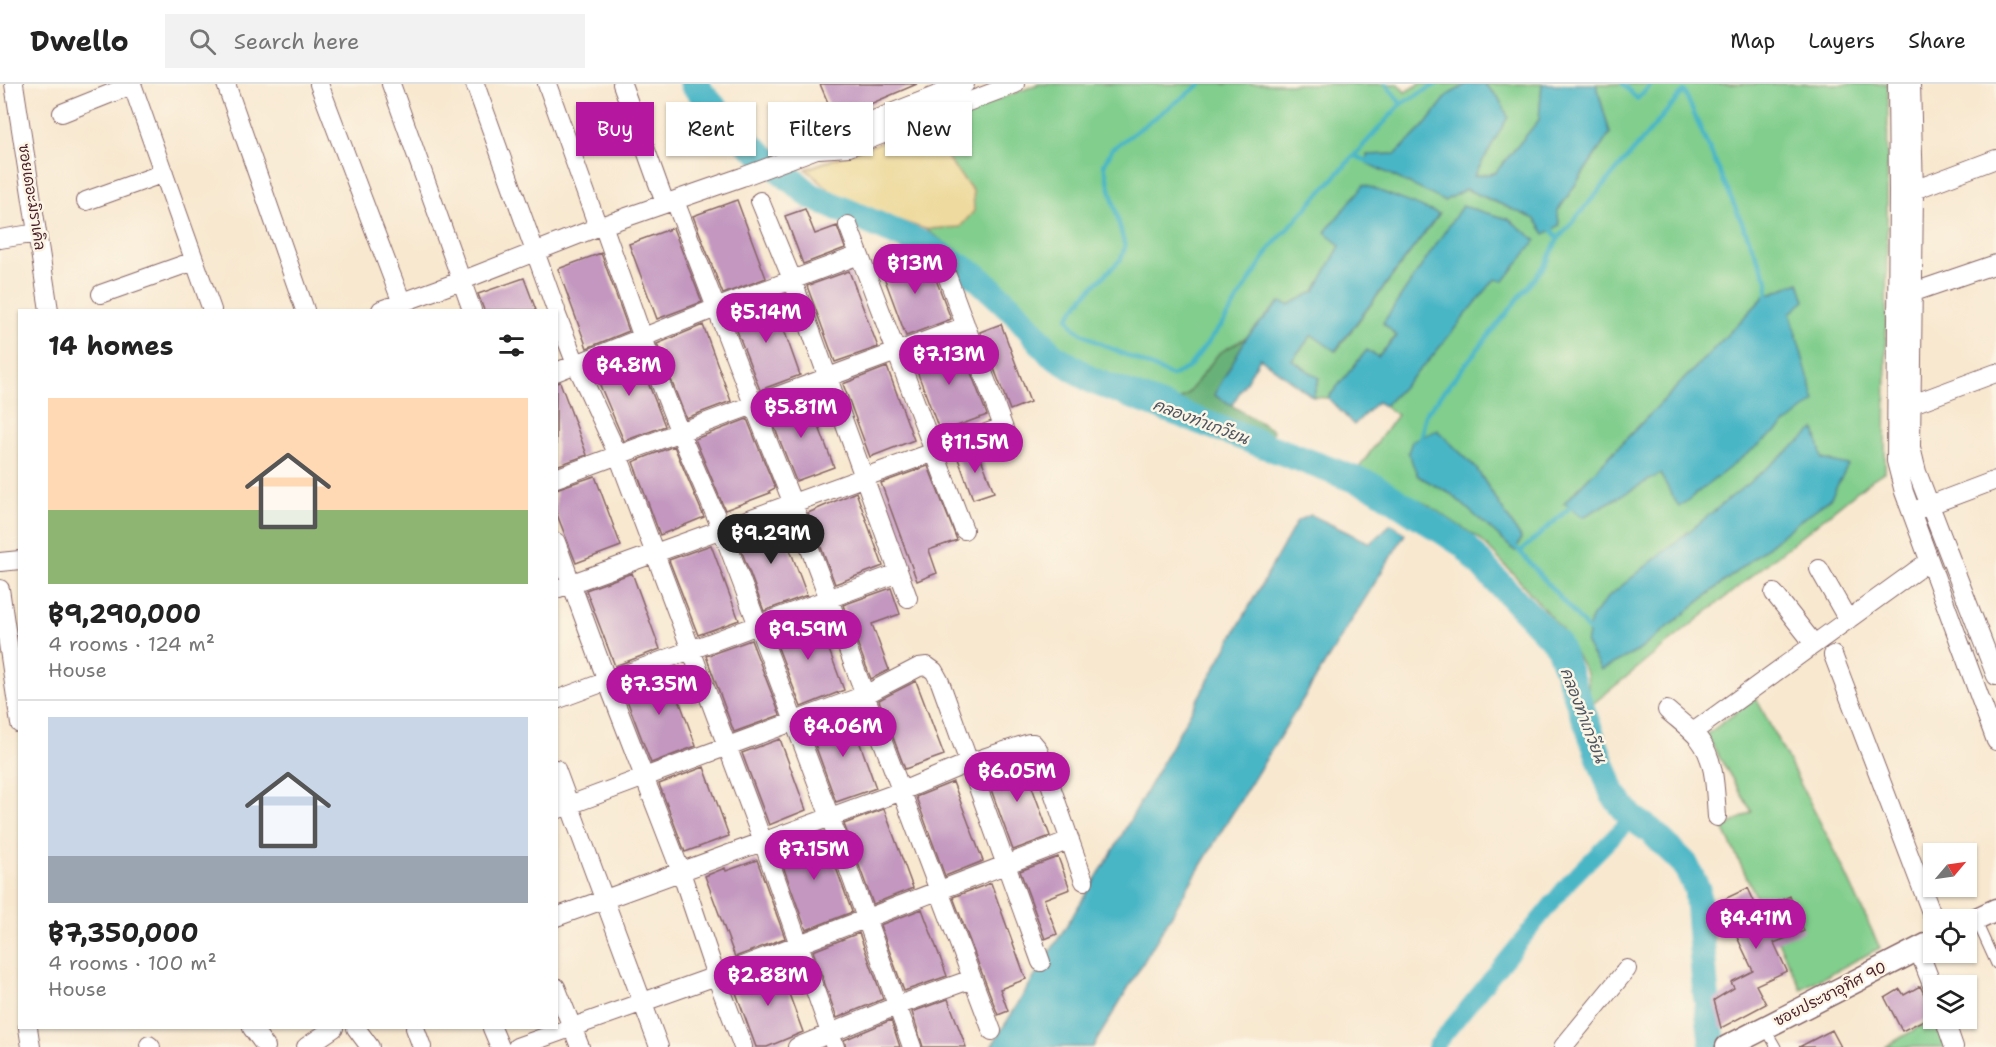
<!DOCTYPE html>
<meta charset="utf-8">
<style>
:root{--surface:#fff;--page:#f2f2f2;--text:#222;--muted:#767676;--line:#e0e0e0;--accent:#b5179e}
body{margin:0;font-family:"Shantell Sans","Playpen Sans Thai",sans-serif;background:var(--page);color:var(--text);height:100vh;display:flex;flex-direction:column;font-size:22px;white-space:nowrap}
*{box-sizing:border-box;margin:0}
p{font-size:20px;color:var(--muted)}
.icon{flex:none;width:33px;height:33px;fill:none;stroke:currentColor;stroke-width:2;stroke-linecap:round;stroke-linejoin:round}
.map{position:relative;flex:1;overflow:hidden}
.sheet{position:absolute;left:18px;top:225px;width:540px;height:720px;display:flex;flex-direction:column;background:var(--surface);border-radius:0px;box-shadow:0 2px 4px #0004}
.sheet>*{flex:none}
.top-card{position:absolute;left:576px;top:18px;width:570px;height:54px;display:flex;gap:12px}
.needle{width:39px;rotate:61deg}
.fabs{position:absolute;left:1923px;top:759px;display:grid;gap:12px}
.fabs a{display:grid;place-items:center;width:54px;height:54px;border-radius:0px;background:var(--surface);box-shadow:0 2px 4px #0004;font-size:30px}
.price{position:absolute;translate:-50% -51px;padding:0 14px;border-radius:21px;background:var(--accent);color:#fff;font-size:20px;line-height:39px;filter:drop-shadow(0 2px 3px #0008)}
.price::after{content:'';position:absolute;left:50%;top:36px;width:18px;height:14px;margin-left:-9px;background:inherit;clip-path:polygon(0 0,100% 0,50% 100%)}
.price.active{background:#222;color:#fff}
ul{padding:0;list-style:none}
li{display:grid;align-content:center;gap:12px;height:318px;padding:0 30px}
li+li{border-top:2px solid var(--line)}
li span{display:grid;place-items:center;height:186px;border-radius:0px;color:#555}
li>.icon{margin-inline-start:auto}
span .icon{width:108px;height:108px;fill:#fffc;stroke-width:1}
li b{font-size:26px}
h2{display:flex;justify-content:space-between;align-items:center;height:72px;padding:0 30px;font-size:26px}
.pill{padding:0 21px;border-radius:0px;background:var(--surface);box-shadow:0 2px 4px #0004;font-size:21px;line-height:54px}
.pill.active{background:var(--accent);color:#fff}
header{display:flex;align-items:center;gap:36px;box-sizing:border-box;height:84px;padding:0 30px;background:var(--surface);border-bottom:2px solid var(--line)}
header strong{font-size:28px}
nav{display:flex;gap:33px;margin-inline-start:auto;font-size:21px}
.search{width:420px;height:54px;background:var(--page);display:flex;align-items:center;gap:15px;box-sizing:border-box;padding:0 21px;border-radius:0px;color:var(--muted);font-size:22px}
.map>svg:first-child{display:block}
</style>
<header>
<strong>Dwello</strong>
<div class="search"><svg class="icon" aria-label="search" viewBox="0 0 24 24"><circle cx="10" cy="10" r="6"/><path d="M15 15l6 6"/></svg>Search here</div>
<nav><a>Map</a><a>Layers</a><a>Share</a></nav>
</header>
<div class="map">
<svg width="1996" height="963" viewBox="0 0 1996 963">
<rect width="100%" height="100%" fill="#fcf5e5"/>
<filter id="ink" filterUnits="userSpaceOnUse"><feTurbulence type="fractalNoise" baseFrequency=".0167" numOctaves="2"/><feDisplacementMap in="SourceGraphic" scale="12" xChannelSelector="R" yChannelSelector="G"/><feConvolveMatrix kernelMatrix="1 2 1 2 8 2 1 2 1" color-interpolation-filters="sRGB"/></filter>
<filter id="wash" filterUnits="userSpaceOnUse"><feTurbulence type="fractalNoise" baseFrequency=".008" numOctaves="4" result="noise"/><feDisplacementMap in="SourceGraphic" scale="24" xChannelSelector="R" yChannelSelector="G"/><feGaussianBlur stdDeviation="1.35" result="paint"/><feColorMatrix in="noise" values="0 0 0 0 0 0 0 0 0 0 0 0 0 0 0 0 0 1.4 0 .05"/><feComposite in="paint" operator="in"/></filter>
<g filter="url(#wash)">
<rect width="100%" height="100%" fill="#f8e8d0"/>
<path fill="#81ce8d" stroke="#66765c" stroke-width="1.5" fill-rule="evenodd" d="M1039 0H1398L1405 8 1420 0H1467L1448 11 1426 40 1396 70 1368 71 1444 117 1465 105 1535 135 1557 128 1610 49 1596 0H1888L1885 387 1870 397 1590 622 1587 590 1562 546 1517 494 1480 455 1426 420 1356 388 1397 331 1384 322 1430 275 1495 194 1536 156 1508 135 1383 239 1397 251 1378 273 1367 266 1328 314 1313 313 1319 294 1292 276 1312 251 1336 267 1439 130 1340 162 1315 207 1289 221 1279 218 1247 253 1219 269 1187 311 1179 316 1075 277 1046 255 990 189 925 145 960 143 973 107 951 80 930 41ZM1799 198 1790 229 1679 422 1660 390 1564 419 1765 212ZM1815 346 1830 415 1798 438 1638 567 1600 585ZM1476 384 1521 454 1516 467 1451 410 1418 392Z
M1484 0H1542L1539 36 1495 89 1474 92 1508 33 1498 13Z
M1756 614 1837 771 1880 864 1801 905 1723 744 1752 728 1706 651Z
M1934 934 1939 935 1949 963H1885Z"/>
<path fill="#68b178" stroke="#596852" stroke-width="1.5" d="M1247 253 1214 311 1273 346 1270 361 1187 326 1179 316 1187 311 1219 269Z"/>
<path fill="#eeda9e" stroke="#9c7c64" stroke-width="1.5" d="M930 41 951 80 973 107 974 127 960 143 925 145 857 123 833 109 806 85Z"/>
<path fill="#4ab6c6" stroke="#4a6a78" stroke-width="1.5" d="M1467 0H1484L1498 13 1508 33 1474 92 1495 89 1539 36 1542 0H1596L1610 49 1557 128 1560 141 1545 150 1535 135 1466 105 1444 117 1367 79V71L1396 70 1426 40 1448 11Z
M1364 101 1439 130 1335 267 1312 251 1292 276 1319 294 1313 313 1260 274 1232 321 1214 311 1247 253 1280 218 1289 221 1315 207 1340 162 1325 148Z
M1462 122 1508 135 1536 156 1504 197 1495 195 1430 275 1384 322 1377 318 1354 341 1328 314 1367 266 1378 273 1397 252 1383 239Z
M1799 198 1805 217 1790 229 1815 317 1679 423 1660 390 1583 433 1564 419 1765 212Z
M1815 345 1822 375 1848 381 1830 415 1798 438 1638 567 1601 586 1586 560 1591 534 1608 513Z
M1437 346 1476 384 1521 454 1515 467 1451 410 1418 392 1408 369 1412 357Z
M1311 431 1370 459 1391 440 1405 450 1219 751 1093 963H991L1114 765 1297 437Z"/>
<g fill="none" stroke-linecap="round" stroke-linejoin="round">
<path stroke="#4ab6c6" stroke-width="4.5" d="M1201 0 1112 65 1104 81 1125 163 1121 175 1084 212 1068 233 1074 244 1095 257 1172 292 1188 284 1223 239 1271 163 1401 20 1437 0
M1386 0 1401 20
M1623 0 1637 15 1652 0
M1355 72 1372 79
M1558 155 1684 7 1768 198 1767 214
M1421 357 1425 331 1545 181 1558 155 1549 140
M1514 461 1591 549
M1520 468 1574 420"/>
<path stroke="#4ab6c6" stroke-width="16" d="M1435 963 1569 798 1632 734"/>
<path stroke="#4ab6c6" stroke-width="27" d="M693 0 740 52 811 112 922 160 976 192 1016 229 1051 270 1093 297 1375 403 1464 461 1489 489 1558 561 1613 710 1632 734 1650 746 1685 780 1697 805 1705 902 1713 963"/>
</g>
<g id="blocks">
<path fill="#c397c0" d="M820 0H917L835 35Z
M737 116 766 194 723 210 693 132Z
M805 125 815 150 837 142 845 164 803 180 785 132Z
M673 144 702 218 657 235 629 160Z
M601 169 629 247 587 264 558 185Z
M898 169 905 189 935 178 937 183 935 193 951 235 906 252 878 177Z
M849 187 878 263 835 278 807 202Z
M524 194 536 226H484L478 210Z
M773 215 800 291 760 306 731 231Z
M1001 240 1030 318 1010 326 980 248Z
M703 241 731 317 686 334 657 260Z
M959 257 987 331 940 348 912 274Z
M636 268 665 342 624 357 593 285Z
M887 283 914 356 870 373 843 300Z
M560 298 587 371 556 382V299Z
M808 313 834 383 796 397 768 327Z
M747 335 775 404 769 407 770 409 725 426 695 355Z
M674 362 704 433 660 451 633 378Z
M977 364 994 408 973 415 957 372Z
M928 382 957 456 929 466 937 489 917 497 881 399Z
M595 392 621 462 576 479 556 428V405Z
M856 408 883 482 835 500 808 429Z
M779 436 807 511 764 527 736 452Z
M711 461 739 536 698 551 669 476Z
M632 489 660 565 615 582 586 506Z
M891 504 900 530 872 540 889 586 871 595 843 521Z
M816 531 844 606 801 623 772 548Z
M751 556 780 631 734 648 706 572Z
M668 586 696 662 651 679 622 603Z
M916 597 944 671 905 685 879 616Z
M849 629 876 704 836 718 809 644Z
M780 655 806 726 769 741 742 669Z
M1021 673 1050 752 1013 766 984 686Z
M704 683 729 752 685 768 659 700Z
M953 698 983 777 945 792 916 713Z
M884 725 913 804 873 820 844 740Z
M823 748 852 828 806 846 777 765Z
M1058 773 1070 805 1044 815 1057 850 1045 855 1020 787Z
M757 776 785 854 735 873 705 792 725 784 726 787Z
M991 799 1026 895 1000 905 1008 927 998 931 953 813Z
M1748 804 1758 826 1790 812 1804 847 1774 859 1787 887 1756 901 1766 920 1721 944 1714 916 1734 904 1731 898 1753 887 1720 817Z
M922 825 947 892 904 907 880 841Z
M859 849 883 915 837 934 813 867Z
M778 880 803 948 767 963H756L732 898Z
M1920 902 1934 931 1902 947 1885 914 1900 905 1904 911Z
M948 915 966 963H923L912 928Z
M891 936 900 963H846L844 956Z
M1832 946 1841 963H1799Z"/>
</g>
</g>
<g filter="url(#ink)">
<use href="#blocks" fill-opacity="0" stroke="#876565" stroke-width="1.5"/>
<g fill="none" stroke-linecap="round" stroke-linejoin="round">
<g stroke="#876565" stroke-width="11">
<path id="service" d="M1976 836 1996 880
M1765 944 1776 963"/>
</g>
<g stroke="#876565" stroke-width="20">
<path id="minor" d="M14 0 49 226
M132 0 212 226
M226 0 305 226
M319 0 402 219
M391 0 472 226
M475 0 556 226
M547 0 598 143
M622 0 665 119
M1897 0 1898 108 1896 377 1904 408 1996 657
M1911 0 1914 106 1911 363 1917 388 1996 592
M62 29 132 1
M818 65 849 63 1015 0
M1905 107 1914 106 1996 75
M86 117 164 89
M675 117 753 320 793 420 992 947
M760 117 792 195 908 514
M603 141 643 254 680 349 722 446 830 733 912 963
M848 141 964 446
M0 155 37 149
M946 189 1010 361
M1904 209 1914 208 1996 180
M101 210 194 177
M381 226 461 197 598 143 742 93 814 66 843 48 965 0
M556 229 576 280 618 371 763 758 835 963
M556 288 716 224 859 171
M1902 324 1996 289
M556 394 966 242
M1919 425 1996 396
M556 458 607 597 681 788 716 892 743 963
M0 478 20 476
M1819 485 1848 536
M0 505 20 640
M556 505 1003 343
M1774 509 1814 560
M1833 571 1934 836
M556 616 898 489
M1667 626C1677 635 1690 644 1699 655 1716 676 1715 707 1717 733
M1693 648 1929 477
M556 685 659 963
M556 726 865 611 919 583 927 582 934 587 940 598 1041 878
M556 833 902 707 968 679 1029 659H1033L1038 665 1084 797
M1918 865 1934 906
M556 903 580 963
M1944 934 1954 963
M28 944 31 963
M252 944 266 963
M356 944 370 963
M415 944 422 963
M492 944 500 963
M149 961 151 963
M306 963 334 944
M517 963 716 892 1070 756
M797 963 896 922 972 895
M1563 963 1627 885"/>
</g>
<g stroke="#876565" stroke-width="25">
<path id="tertiary" d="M1966 840 1996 826
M1727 963 1934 857"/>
</g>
<use href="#service" stroke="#fff" stroke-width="9"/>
<use href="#minor" stroke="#fff" stroke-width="18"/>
<use href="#tertiary" stroke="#fff" stroke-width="22"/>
</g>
</g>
<g text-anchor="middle" stroke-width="5" stroke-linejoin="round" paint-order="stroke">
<g font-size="15" fill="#4a1f2b" stroke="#fcf5e5">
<text transform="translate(32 113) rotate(81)" y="5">ซอยเดอะมิราเคิล</text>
<text transform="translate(1830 910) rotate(-27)" y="5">ซอยประชาอุทิศ 90</text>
</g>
<g font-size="16" font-style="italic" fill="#4a5461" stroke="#fcf5e5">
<text transform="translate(1201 337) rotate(21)" y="6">คลองท่าเกวียน</text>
<text transform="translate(1584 631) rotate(69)" y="6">คลองท่าเกวียน</text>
</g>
</g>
</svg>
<div class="fabs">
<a><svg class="needle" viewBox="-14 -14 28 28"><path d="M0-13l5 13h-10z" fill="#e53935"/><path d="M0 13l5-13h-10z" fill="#767676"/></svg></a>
<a><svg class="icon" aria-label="locate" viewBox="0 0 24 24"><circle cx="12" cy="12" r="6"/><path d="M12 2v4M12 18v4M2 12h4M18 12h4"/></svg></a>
<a><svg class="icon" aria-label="layers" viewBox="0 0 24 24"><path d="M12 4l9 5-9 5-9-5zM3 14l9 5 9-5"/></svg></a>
</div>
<b class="price" style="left:915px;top:211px">฿13M</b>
<b class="price" style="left:766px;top:260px">฿5.14M</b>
<b class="price" style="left:949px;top:302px">฿7.13M</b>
<b class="price" style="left:629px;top:313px">฿4.8M</b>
<b class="price" style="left:801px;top:355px">฿5.81M</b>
<b class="price" style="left:975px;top:390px">฿11.5M</b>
<b class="price active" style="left:771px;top:481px">฿9.29M</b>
<b class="price" style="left:808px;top:577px">฿9.59M</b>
<b class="price" style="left:659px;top:632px">฿7.35M</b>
<b class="price" style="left:843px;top:674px">฿4.06M</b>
<b class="price" style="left:1017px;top:719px">฿6.05M</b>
<b class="price" style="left:814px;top:797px">฿7.15M</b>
<b class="price" style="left:1756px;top:866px">฿4.41M</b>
<b class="price" style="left:768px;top:923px">฿2.88M</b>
<div class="top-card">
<a class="pill active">Buy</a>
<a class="pill">Rent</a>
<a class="pill">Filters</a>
<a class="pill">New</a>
</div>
<section class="sheet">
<h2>14 homes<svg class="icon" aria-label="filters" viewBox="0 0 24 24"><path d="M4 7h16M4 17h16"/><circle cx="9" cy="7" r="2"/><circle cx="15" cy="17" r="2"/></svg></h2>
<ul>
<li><span style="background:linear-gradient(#ffd9b3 60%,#8fb573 0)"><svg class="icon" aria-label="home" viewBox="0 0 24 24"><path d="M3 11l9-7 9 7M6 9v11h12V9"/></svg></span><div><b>฿9,290,000</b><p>4 rooms · 124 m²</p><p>House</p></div></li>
<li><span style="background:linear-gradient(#c9d6e8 75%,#9aa5b1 0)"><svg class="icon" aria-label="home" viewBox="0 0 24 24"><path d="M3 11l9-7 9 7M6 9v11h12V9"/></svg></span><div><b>฿7,350,000</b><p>4 rooms · 100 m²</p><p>House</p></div></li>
</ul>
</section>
</div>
